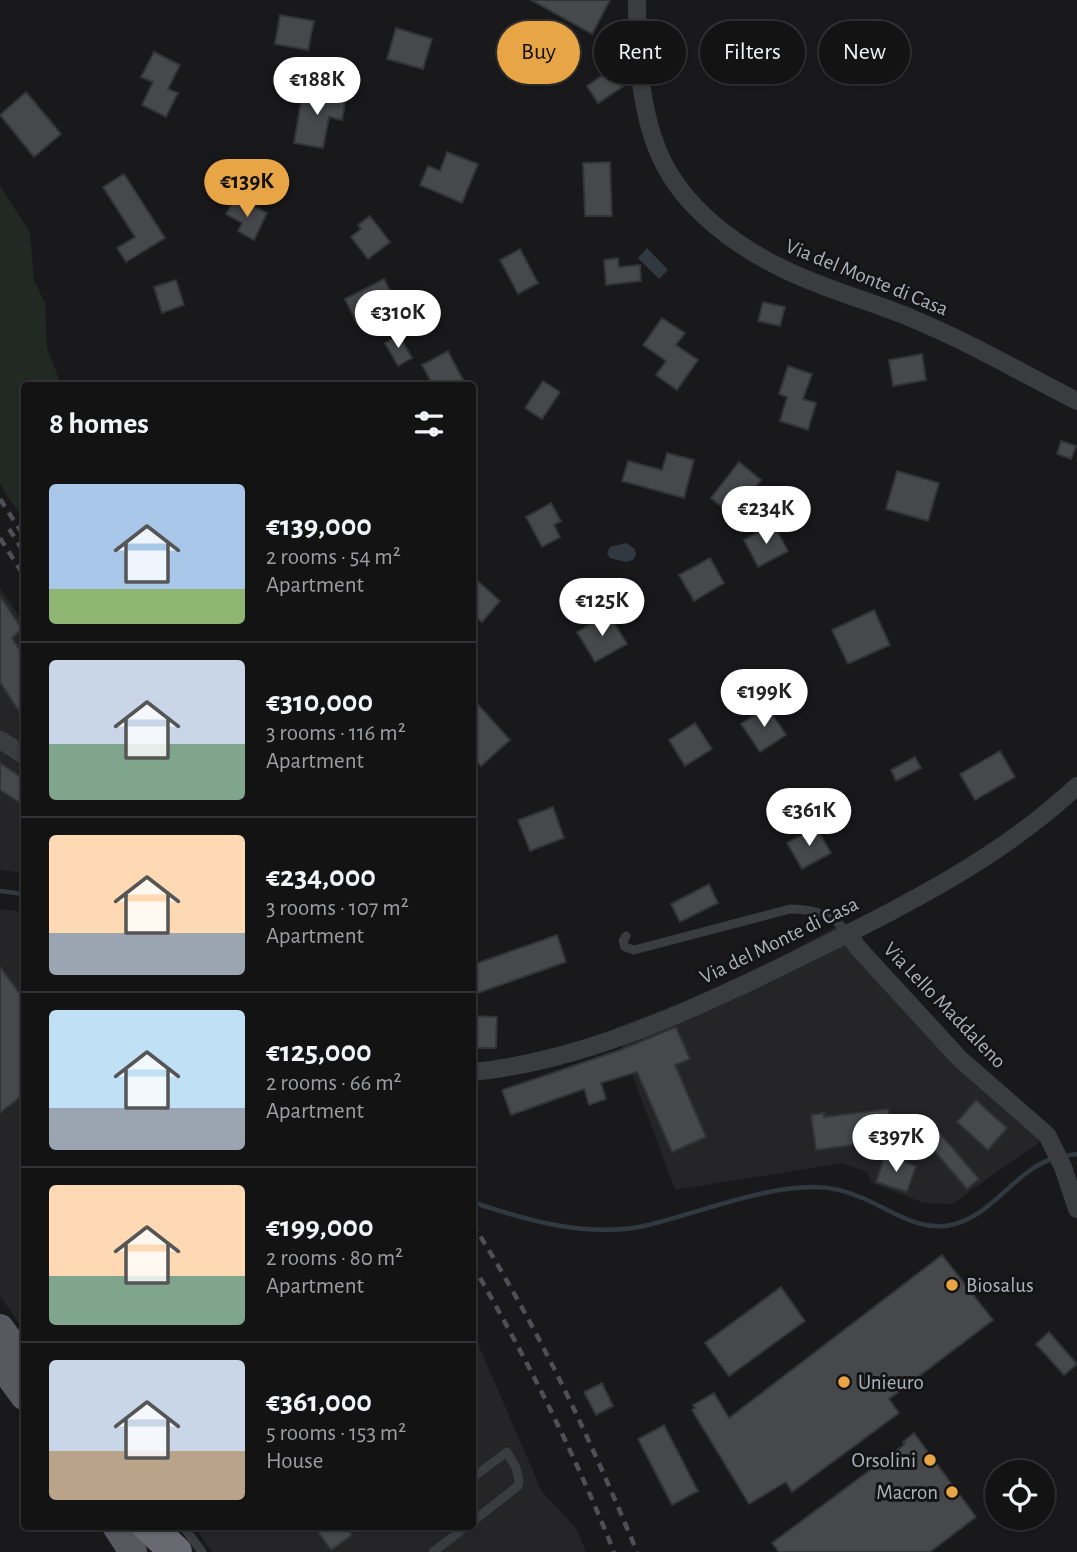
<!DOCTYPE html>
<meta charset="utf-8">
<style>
:root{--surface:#131314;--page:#202022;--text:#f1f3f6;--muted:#9d9ea0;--line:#323234;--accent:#e8a545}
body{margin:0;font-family:"Alegreya Sans",sans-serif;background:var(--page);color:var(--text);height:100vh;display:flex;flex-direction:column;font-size:26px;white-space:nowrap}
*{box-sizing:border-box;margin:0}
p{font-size:23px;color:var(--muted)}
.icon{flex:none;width:38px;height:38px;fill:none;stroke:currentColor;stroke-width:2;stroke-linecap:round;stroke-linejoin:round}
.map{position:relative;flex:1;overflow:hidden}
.sheet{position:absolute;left:21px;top:382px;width:455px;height:1148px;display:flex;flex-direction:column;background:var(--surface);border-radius:7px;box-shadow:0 2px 5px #0004,0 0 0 2px var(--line)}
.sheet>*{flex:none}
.guide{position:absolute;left:497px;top:21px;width:474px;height:63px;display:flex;gap:14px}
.controls{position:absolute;left:985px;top:1460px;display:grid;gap:14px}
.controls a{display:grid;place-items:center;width:70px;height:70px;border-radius:50%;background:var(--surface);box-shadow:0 2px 5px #0004,0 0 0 2px var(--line);font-size:35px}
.price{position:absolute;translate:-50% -60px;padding:0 16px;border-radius:24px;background:#fff;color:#222;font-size:23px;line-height:46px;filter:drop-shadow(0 2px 4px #0008)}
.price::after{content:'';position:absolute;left:50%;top:42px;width:21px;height:16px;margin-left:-10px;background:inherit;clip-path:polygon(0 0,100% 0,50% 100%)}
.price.current{background:var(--accent);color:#111}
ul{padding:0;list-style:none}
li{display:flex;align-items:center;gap:21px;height:175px;padding:0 28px}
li+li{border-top:2px solid var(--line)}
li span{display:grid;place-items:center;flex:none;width:196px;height:140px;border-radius:7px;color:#555}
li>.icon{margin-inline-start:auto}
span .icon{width:84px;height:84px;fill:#fffc;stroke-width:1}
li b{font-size:30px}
h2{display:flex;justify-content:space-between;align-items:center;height:84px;padding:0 28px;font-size:30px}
.pill{padding:0 24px;border-radius:32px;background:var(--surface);box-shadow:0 2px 5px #0004,0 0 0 2px var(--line);font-size:24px;line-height:63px}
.pill.current{background:var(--accent);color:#111}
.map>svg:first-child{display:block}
</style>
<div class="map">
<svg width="1077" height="1552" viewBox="0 0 1077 1552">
<rect width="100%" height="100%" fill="#19191b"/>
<path fill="#252528" d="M0 588 24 623V873L0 870Z
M0 909 24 912V1330L0 1296Z
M837 926 1044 1139 952 1204 924 1203 870 1182 868 1172 842 1163 675 1190 615 1028 685 1001 770 963Z
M473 1332 542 1492 576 1528 586 1552H212L194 1526H472Z"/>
<path fill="#212922" d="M0 186 30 233 34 280 45 303 47 348 61 385H24V521L0 484Z"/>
<path fill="#30393f" d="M647 248 668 270 659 279 638 258Z
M626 543 635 549 636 555 633 560 626 562 610 558 607 553 610 547Z"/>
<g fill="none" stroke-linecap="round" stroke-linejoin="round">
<path stroke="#30393f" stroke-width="4.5" d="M0 891 24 894
M1064 1156 1077 1154
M472 1202C526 1220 587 1238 644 1226 697 1214 759 1187 814 1187 829 1187 846 1191 860 1197 890 1209 920 1234 955 1224 995 1213 1016 1169 1055 1158"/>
</g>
<path fill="#46484b" stroke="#333437" stroke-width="2" d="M531 0H610L592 34Z
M280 15 314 21 308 50 275 44Z
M396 28 432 39 423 69 387 59Z
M154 52 180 65 168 89 178 93 166 117 142 105 153 82 141 77Z
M618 65 630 82 598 103 587 86Z
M303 90 346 98 342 120 329 117 323 148 294 143Z
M26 92 61 134 34 157 0 115Z
M447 152 478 164 462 203 420 185 428 166 440 171Z
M610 162 612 216H585L583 163Z
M124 174 165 238 126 262 117 248 135 237 103 187Z
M233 201 248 208 250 204 267 213 254 240 238 231 242 223 226 214Z
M370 216 390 242 368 259 351 237 361 229 358 225Z
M520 249 538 283 518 294 500 260Z
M618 258 619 267 640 265 641 281 606 285 604 260Z
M384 279 397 304 357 324 345 299Z
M176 280 184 305 162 313 154 287Z
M763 302 785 307 780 326 758 321Z
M662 318 685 333 676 345 698 360 677 390 656 375 666 361 643 345Z
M399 335 412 358 398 366 385 343Z
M448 351 453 361 466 385H433L422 365Z
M922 354 926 380 893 386 889 360Z
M788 366 812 374 803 399 816 403 808 430 780 421 787 397 779 394Z
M543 381 560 392 542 419 525 408Z
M1061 441 1076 446 1071 459 1057 454Z
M667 453 694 460 684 498 622 481 628 461 662 470Z
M739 462 761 480 733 516 711 498Z
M897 471 939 483 928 521 886 509Z
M551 503 561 521 554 525 560 537 542 547 526 517Z
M773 524 788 551 758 567 744 540Z
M710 558 724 583 694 601 679 575Z
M472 576 500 601 482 622 472 614Z
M0 596 22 629 12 638 24 657V719L0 682Z
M874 610 890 645 848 664 832 630Z
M608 613 627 644 595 662 577 632Z
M472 698 510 740 481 766 472 757Z
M767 706 786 735 760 752 741 724Z
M695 723 712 749 685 766 669 740Z
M1000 751 1015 777 975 800 960 774Z
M915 757 921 768 896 781 891 770Z
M0 763 24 779V805L0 790Z
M553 807 564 838 530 851 518 820Z
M816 827 831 853 802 869 787 843Z
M709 884 718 903 680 922 671 904Z
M557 935 566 962 475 994 472 987V965Z
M0 967 24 999V1094L0 1113Z
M472 1016 497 1017 496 1048H472Z
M676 1027 690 1059 675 1065 706 1137 672 1152 637 1072 601 1083 606 1099 589 1105 584 1089 511 1115 502 1090 620 1050Z
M976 1100 1007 1128 988 1150 957 1122Z
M888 1109 892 1140 816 1150 811 1115 824 1113V1117Z
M931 1123 979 1179 967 1189 919 1133Z
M885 1155 916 1166 907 1192 876 1182Z
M942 1255 993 1320 889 1399 899 1413 792 1492 786 1482 749 1504 692 1410 695 1408 693 1405 714 1393 729 1418Z
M781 1287 805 1321 729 1376 705 1343Z
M1049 1332 1077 1364 1064 1375 1036 1344Z
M602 1383 613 1406 596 1415 584 1392Z
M664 1425 698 1491 672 1505 638 1439Z
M914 1433 976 1517 930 1552H779L772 1543 905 1444 903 1442Z
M314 1526H345L352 1535 331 1550Z"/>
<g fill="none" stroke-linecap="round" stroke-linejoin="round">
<path stroke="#3a3c40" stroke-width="9" d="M626 936 623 941 625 947 634 950 790 909C812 909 835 915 848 934
M472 1478 507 1452 516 1468 519 1481 518 1486 472 1522
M183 1526 202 1552
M433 1552 467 1526"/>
<path stroke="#3a3c40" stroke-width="18" d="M637 0C637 50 639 105 658 151 681 208 739 249 792 273 831 291 872 302 911 318 969 342 1022 373 1077 401
M0 740 24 755
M848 934 859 949 960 1059 1047 1135 1063 1167 1077 1209
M472 1072C588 1061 703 1005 807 954 901 908 1000 858 1077 786"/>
<path stroke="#57595f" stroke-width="28" d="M0 1328 24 1361
M0 1363 24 1396
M116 1526 133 1552"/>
<path stroke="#676a71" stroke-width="32" d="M148 1526 176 1552"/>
<path stroke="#4e5055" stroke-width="4.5" stroke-dasharray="9 7" stroke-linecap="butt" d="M0 499 24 536
M9 529 24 552
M0 538 24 576
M472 1223C538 1327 590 1438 637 1552
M472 1264C526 1357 574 1452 614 1552"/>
</g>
<g fill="#e8a545" stroke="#141416" stroke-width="2.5">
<circle cx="952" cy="1285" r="7"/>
<circle cx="844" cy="1382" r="7"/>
<circle cx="930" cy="1460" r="7"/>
<circle cx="952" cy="1492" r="7"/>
</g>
<g text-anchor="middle" stroke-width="6" stroke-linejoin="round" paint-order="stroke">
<g font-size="21" fill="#acb2ba" stroke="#141416">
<text transform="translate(867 277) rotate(22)" y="7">Via del Monte di Casa</text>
<text transform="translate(779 940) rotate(-26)" y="7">Via del Monte di Casa</text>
<text transform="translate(945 1005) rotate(46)" y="7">Via Lello Maddaleno</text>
</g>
<g font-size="21" fill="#acb2ba" stroke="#141416" text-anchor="start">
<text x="966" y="1292">Biosalus</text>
<text x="858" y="1389">Unieuro</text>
<text x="916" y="1467" text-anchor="end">Orsolini</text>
<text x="938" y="1499" text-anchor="end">Macron</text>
</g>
</g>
</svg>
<div class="controls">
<a><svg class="icon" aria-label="locate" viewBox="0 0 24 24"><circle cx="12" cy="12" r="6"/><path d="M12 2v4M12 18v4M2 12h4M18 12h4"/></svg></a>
</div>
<b class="price" style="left:317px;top:117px">€188K</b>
<b class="price current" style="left:247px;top:219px">€139K</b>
<b class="price" style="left:398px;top:350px">€310K</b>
<b class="price" style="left:766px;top:546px">€234K</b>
<b class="price" style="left:602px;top:638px">€125K</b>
<b class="price" style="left:764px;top:729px">€199K</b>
<b class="price" style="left:809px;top:848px">€361K</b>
<b class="price" style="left:896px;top:1174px">€397K</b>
<div class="guide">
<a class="pill current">Buy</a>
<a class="pill">Rent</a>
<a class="pill">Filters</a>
<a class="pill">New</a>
</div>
<section class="sheet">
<h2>8 homes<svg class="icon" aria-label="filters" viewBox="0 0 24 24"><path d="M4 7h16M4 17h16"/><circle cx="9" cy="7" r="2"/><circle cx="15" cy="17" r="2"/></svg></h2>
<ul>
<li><span style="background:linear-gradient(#a9c7e8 75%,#8fb573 0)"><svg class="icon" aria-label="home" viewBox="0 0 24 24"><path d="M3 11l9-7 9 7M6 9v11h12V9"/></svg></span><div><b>€139,000</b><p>2 rooms · 54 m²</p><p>Apartment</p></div></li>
<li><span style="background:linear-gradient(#c9d6e8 60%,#7fa58c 0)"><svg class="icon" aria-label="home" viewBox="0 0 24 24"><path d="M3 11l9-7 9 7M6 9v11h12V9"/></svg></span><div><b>€310,000</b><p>3 rooms · 116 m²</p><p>Apartment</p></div></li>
<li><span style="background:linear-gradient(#ffd9b3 70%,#9aa5b1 0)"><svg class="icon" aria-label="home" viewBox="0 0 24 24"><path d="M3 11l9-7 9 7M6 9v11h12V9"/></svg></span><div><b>€234,000</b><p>3 rooms · 107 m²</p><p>Apartment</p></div></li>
<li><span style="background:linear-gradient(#bfe0f5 70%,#9aa5b1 0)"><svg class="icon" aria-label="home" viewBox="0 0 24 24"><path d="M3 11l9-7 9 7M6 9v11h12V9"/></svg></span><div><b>€125,000</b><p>2 rooms · 66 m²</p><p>Apartment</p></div></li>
<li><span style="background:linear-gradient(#ffd9b3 65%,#7fa58c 0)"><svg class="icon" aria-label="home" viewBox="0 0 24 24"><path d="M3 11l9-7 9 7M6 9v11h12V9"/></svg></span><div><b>€199,000</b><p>2 rooms · 80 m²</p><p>Apartment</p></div></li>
<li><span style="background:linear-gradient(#c9d6e8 65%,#b9a48a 0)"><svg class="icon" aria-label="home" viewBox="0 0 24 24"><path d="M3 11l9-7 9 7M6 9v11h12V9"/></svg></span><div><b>€361,000</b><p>5 rooms · 153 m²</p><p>House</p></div></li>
</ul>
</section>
</div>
